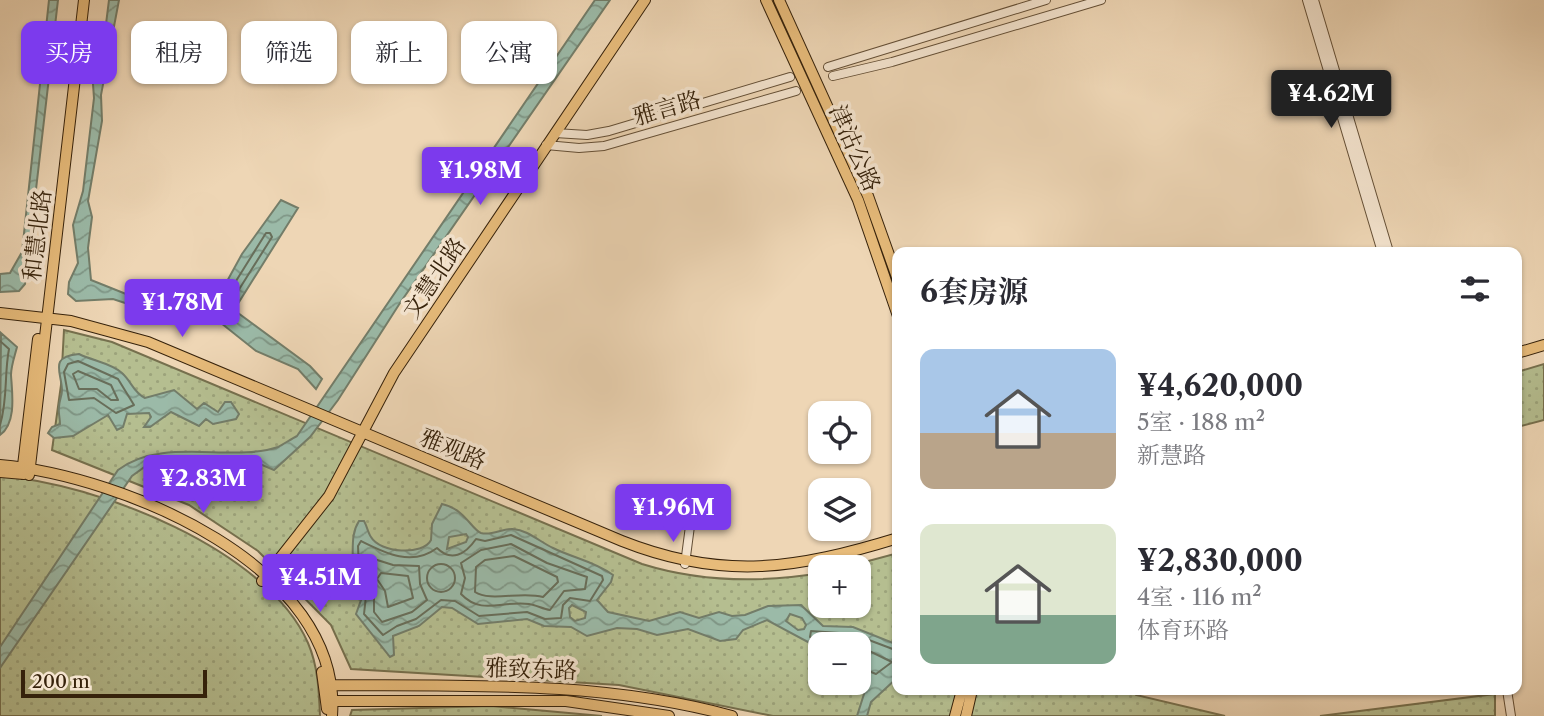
<!DOCTYPE html>
<html lang="zh">
<meta charset="utf-8">
<style>
:root{--surface:#fff;--page:#f7f7f7;--text:#2b2b33;--muted:#7c7c81;--accent:#7c3aed}
body{margin:0;font-family:"Libre Caslon Text","Noto Serif SC",serif;background:var(--page);color:var(--text);height:100vh;display:flex;flex-direction:column;font-size:26px;white-space:nowrap}
*{box-sizing:border-box;margin:0}
p{font-size:23px;color:var(--muted)}
.icon{flex:none;width:38px;height:38px;fill:none;stroke:currentColor;stroke-width:2;stroke-linecap:round;stroke-linejoin:round}
.map{position:relative;flex:1;overflow:hidden}
.side{position:absolute;left:892px;top:247px;width:630px;height:448px;display:flex;flex-direction:column;background:var(--surface);border-radius:14px;box-shadow:0 2px 5px #0004}
.side>*{flex:none}
.top-card{position:absolute;left:21px;top:21px;width:665px;height:63px;display:flex;gap:14px}
.fabs{position:absolute;left:808px;top:401px;display:grid;gap:14px}
.fabs a{display:grid;place-items:center;width:63px;height:63px;border-radius:14px;background:var(--surface);box-shadow:0 2px 5px #0004;font-size:35px}
.scale{position:absolute;left:21px;bottom:18px;width:186px;box-sizing:border-box;padding-left:7px;border:4px solid #36220b;border-top:0;font-size:19px;line-height:24px;white-space:nowrap;color:#36220b;-webkit-text-stroke:5px #f4e4cf;paint-order:stroke}
.price{position:absolute;translate:-50% -60px;padding:0 16px;border-radius:7px;background:var(--accent);color:#fff;font-size:23px;line-height:46px;filter:drop-shadow(0 2px 4px #0008)}
.price::after{content:'';position:absolute;left:50%;top:42px;width:21px;height:16px;margin-left:-10px;background:inherit;clip-path:polygon(0 0,100% 0,50% 100%)}
.price.on{background:#222;color:#fff}
ul{padding:0;list-style:none}
li{display:flex;align-items:center;gap:21px;height:175px;padding:0 28px}
li span{display:grid;place-items:center;flex:none;width:196px;height:140px;border-radius:14px;color:#555}
li>.icon{margin-inline-start:auto}
span .icon{width:84px;height:84px;fill:#fffc;stroke-width:1}
li b{font-size:30px}
h2{display:flex;justify-content:space-between;align-items:center;height:84px;padding:0 28px;font-size:30px}
.tag{padding:0 24px;border-radius:14px;background:var(--surface);box-shadow:0 2px 5px #0004;font-size:24px;line-height:63px}
.tag.on{background:var(--accent);color:#fff}
.map>svg:first-child{display:block}
</style>
<div class="map">
<svg width="1544" height="716" viewBox="0 0 1544 716">
<defs>
<pattern id="grass-dots" width="8" height="8" patternUnits="userSpaceOnUse" patternTransform="scale(1.75)"><rect width="8" height="8" fill="#b5be90"/><path d="M2 2h.1M6 6h.1" fill="none" stroke="#9ca37b" stroke-width="1.8" stroke-linecap="round"/></pattern>
<pattern id="water-waves" width="16" height="10" patternUnits="userSpaceOnUse" patternTransform="scale(1.75)"><rect width="16" height="10" fill="#9bbaa8"/><path d="M0 5q4-4 8 0t8 0" fill="none" stroke="#7f9787"/></pattern>
</defs>
<rect width="100%" height="100%" fill="#eed6b5"/>
<filter id="stains"><feTurbulence type="fractalNoise" baseFrequency=".00286" numOctaves="4"/><feColorMatrix values="0 0 0 0 .2 0 0 0 0 .09 0 0 0 0 .02 0 0 0 .5 -.17"/></filter>
<radialGradient id="worn" r=".72"><stop offset=".6" stop-color="#630" stop-opacity="0"/><stop offset="1" stop-color="#630" stop-opacity=".3"/></radialGradient>
<path fill="url(#grass-dots)" stroke="#76704e" stroke-width="2" fill-rule="evenodd" d="M64 330 112 342 642 564C700 582 761 583 821 573V606H859V567H846L898 553V690H1134L1136 695 1225 716H773L619 685 351 669 331 625 258 551 189 505 52 450 61 385ZM821 644H859V682H821Z
M1544 364V420L1517 427V372Z
M0 476C96 483 267 549 308 643 318 666 319 691 320 716H0Z
M1495 694V716H1320Z
M491 706 602 716H350L352 710Z"/>
<path fill="url(#water-waves)" stroke="#737d69" stroke-width="2" fill-rule="evenodd" d="M49 0H58L25 284 19 291 0 292V274L10 273 22 252Z
M109 0H119L101 95 102 121 88 201 92 217 88 248 91 280 131 296 214 305 242 254 281 200 298 208 234 310 310 366 322 379 316 389 298 369 256 351 216 319 199 310 128 304 113 299 76 301 68 294 69 282 78 263 73 225 83 191 94 98 92 70 106 24Z
M595 0H610L400 303 338 400 310 437 274 470 260 464 180 461 150 463 132 476 0 668V647L118 470C162 436 232 463 278 447 284 444 291 439 297 436Z
M1 333 17 347C15 355 11 366 11 375 12 392 17 423 0 435Z
M79 354C93 361 111 363 122 373 132 382 133 392 145 398L174 390 197 409 204 403 218 412 225 402H231L239 414 236 419 213 424 206 419 199 426 171 412 150 427H144L151 417 149 413 127 414 123 427 117 430 108 415 73 436 54 438 48 433 52 427 60 424C60 418 58 412 59 407 59 401 62 396 62 390 61 370 49 357 79 354Z
M442 504C465 509 471 529 481 533 492 536 503 528 513 529 528 530 540 542 553 548 573 558 594 561 613 575L611 582 597 600 608 612 649 621 680 612 699 618 719 612 732 616 745 615 768 606 801 605 823 626 853 627 898 645V677L871 702 867 716H857L864 694 859 680V644H821V649L767 620 743 630 736 639 720 641 688 629 657 635 637 629 617 628 587 636 571 627 544 626 527 619 478 624 452 608 442 607 419 626 393 636 394 655 390 657 356 614 361 600 341 593 340 585C343 579 351 572 352 566 354 550 350 535 359 521H364C367 526 368 533 371 537 380 553 423 556 431 540L432 524ZM466 534 468 537 466 542 447 549 449 537ZM572 605 586 612 585 618 575 621 570 617 569 608ZM790 614 802 618 806 625 804 629 798 630 786 621Z"/>
<g fill="none" stroke-linecap="round" stroke-linejoin="round">
<path stroke="#686e5a" stroke-width="2" d="M266 233H270L272 237 233 299 228 300 231 289Z
M0 341 9 349C4 375 8 399 0 425
M78 361 118 379 134 405 116 413 94 398 69 400 64 372 68 364Z
M78 371 111 385 118 400H111L97 389H79L73 374Z
M511 535 602 576 603 580 590 601 570 598 563 605 561 618 545 619 527 612 479 616 455 601 441 600 416 619 397 626 383 635 364 614 366 596 349 586 359 570 358 546 361 541C385 553 412 567 437 548 451 562 465 555 476 539L485 541Z
M511 544 547 563 587 577 585 589 564 591 550 610C543 609 536 605 529 604 502 600 482 616 461 594L465 578 461 563 481 550Z
M514 556 557 577 558 582 543 597C522 591 490 602 475 592L476 567 485 560Z
M371 558 393 565 419 566 420 584 427 600 412 612 382 622 374 612V593L363 582 367 560Z
M427 578a14 14 0 1 1 28 0a14 14 0 1 1-28 0Z
M381 573 408 576 413 598 388 607 385 591 377 579Z
M825 644 810 637 811 631 853 634 898 651
M859 646 892 662 876 674 859 667"/>
<g stroke="#644f36" stroke-width="10">
<path id="minor" d="M1307 0 1382 252
M1314 0 1389 252
M828 67 1046 0
M833 76 892 62 1101 0
M555 133 587 135 609 131 790 77
M546 145 579 148 604 146 796 91
M685 564 690 526
M1507 690 1511 716"/>
</g>
<g stroke="#36220b" stroke-width="12">
<path id="major" d="M766 0 858 200 898 316
M779 0 868 196 898 280
M0 313 71 321 148 342 622 541C723 581 797 569 898 538
M1517 353 1544 345
M0 465C122 476 343 566 332 716
M0 472 24 474
M22 474 38 339
M29 475 84 0
M262 581 329 496 394 373 645 0
M322 672 327 709
M326 685C461 686 601 680 732 716
M328 701H566L669 716
M955 716 962 690
M966 716 972 690"/>
</g>
<use href="#minor" stroke="#f4e4cf" stroke-width="8"/>
<use href="#major" stroke="#e7bb7a" stroke-width="10"/>
</g>
<g text-anchor="middle" stroke-width="7" stroke-linejoin="round" paint-order="stroke">
<g font-size="23" fill="#36220b" stroke="#f4e4cf">
<text transform="translate(667 108) rotate(-16)" y="8">雅言路</text>
<text transform="translate(855 148) rotate(66)" y="8">津沽公路</text>
<text transform="translate(37 235) rotate(-83)" y="8">和慧北路</text>
<text transform="translate(434 278) rotate(-56)" y="8">文慧北路</text>
<text transform="translate(453 449) rotate(23)" y="8">雅观路</text>
<text transform="translate(531 669) rotate(2)" y="8">雅致东路</text>
</g>
</g>
<rect width="100%" height="100%" filter="url(#stains)"/>
<rect width="100%" height="100%" fill="url(#worn)"/>
</svg>
<div class="fabs">
<a><svg class="icon" aria-label="locate" viewBox="0 0 24 24"><circle cx="12" cy="12" r="6"/><path d="M12 2v4M12 18v4M2 12h4M18 12h4"/></svg></a>
<a><svg class="icon" aria-label="layers" viewBox="0 0 24 24"><path d="M12 4l9 5-9 5-9-5zM3 14l9 5 9-5"/></svg></a>
<a>+</a>
<a>−</a>
</div>
<div class="scale">200 m</div>
<b class="price on" style="left:1331px;top:130px">¥4.62M</b>
<b class="price" style="left:480px;top:207px">¥1.98M</b>
<b class="price" style="left:182px;top:339px">¥1.78M</b>
<b class="price" style="left:203px;top:515px">¥2.83M</b>
<b class="price" style="left:673px;top:544px">¥1.96M</b>
<b class="price" style="left:320px;top:614px">¥4.51M</b>
<div class="top-card">
<a class="tag on">买房</a>
<a class="tag">租房</a>
<a class="tag">筛选</a>
<a class="tag">新上</a>
<a class="tag">公寓</a>
</div>
<section class="side">
<h2>6套房源<svg class="icon" aria-label="filters" viewBox="0 0 24 24"><path d="M4 7h16M4 17h16"/><circle cx="9" cy="7" r="2"/><circle cx="15" cy="17" r="2"/></svg></h2>
<ul>
<li><span style="background:linear-gradient(#a9c7e8 60%,#b9a48a 0)"><svg class="icon" aria-label="home" viewBox="0 0 24 24"><path d="M3 11l9-7 9 7M6 9v11h12V9"/></svg></span><div><b>¥4,620,000</b><p>5室 · 188 m²</p><p>新慧路</p></div></li>
<li><span style="background:linear-gradient(#dfe7d0 65%,#7fa58c 0)"><svg class="icon" aria-label="home" viewBox="0 0 24 24"><path d="M3 11l9-7 9 7M6 9v11h12V9"/></svg></span><div><b>¥2,830,000</b><p>4室 · 116 m²</p><p>体育环路</p></div></li>
</ul>
</section>
</div>
